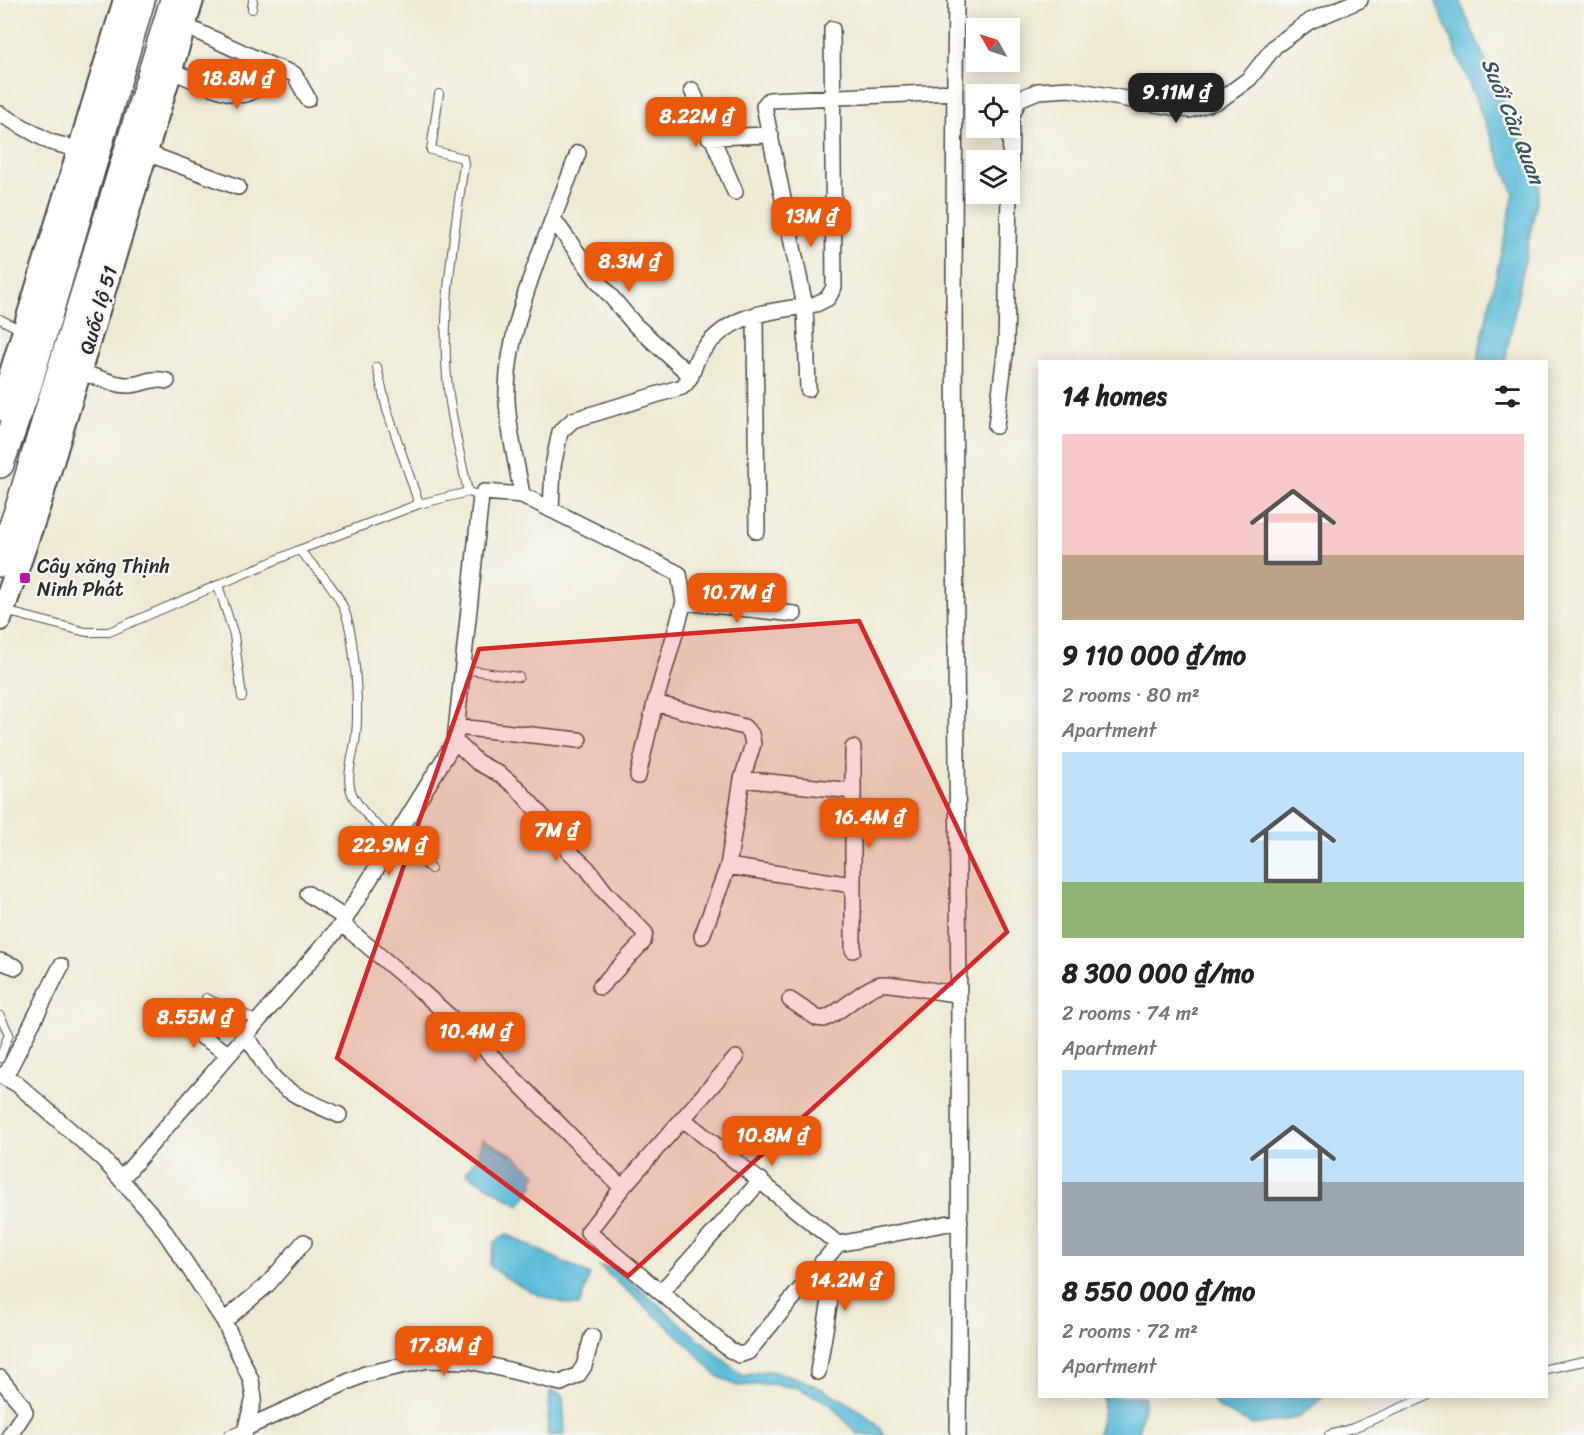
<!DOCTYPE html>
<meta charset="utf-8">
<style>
:root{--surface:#fff;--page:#f6f6f6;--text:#222;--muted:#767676;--accent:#ea580c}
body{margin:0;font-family:Sriracha,sans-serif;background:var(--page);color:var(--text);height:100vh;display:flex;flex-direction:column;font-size:22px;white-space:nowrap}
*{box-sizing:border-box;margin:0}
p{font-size:20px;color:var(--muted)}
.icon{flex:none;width:33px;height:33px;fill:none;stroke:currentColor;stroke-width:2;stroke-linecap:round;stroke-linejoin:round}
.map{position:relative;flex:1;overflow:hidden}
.panel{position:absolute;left:1038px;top:360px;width:510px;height:1038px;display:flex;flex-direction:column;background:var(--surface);border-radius:0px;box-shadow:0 3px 15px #0003}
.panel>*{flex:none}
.needle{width:39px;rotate:309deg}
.tools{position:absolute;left:966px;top:18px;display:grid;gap:12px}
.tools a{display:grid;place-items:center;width:54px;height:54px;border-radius:0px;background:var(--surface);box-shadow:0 3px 15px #0003;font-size:30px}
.price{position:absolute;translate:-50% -51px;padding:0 14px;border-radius:12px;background:var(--accent);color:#fff;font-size:20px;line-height:39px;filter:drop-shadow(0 2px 3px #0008)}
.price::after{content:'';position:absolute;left:50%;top:36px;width:18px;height:14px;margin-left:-9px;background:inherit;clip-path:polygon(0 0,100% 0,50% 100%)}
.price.on{background:#222;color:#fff}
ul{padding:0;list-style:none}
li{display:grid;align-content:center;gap:12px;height:318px;padding:0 24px}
li span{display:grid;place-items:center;height:186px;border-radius:0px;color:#555}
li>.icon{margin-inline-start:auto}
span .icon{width:108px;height:108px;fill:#fffc;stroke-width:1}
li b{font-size:26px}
h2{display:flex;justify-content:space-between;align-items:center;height:72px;padding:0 24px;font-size:26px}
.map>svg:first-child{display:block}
</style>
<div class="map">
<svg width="1584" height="1435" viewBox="0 0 1584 1435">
<rect width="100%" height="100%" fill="#f6f6f2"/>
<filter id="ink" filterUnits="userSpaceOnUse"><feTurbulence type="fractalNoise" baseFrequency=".0167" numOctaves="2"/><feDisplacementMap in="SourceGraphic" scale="12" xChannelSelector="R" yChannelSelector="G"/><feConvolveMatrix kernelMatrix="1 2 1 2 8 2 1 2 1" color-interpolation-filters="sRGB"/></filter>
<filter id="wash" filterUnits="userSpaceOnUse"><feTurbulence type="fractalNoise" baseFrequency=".008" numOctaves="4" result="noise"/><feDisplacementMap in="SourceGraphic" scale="24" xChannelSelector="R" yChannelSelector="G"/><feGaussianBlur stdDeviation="1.35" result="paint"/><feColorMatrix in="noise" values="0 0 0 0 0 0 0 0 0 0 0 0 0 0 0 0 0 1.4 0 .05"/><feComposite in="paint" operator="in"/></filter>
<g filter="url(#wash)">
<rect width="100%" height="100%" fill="#ede9d3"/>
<path fill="#5bbcd9" stroke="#437482" stroke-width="1.5" d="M1435 0H1459L1540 184 1505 361H1477L1514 194Z
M482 1139 510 1153 536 1174 530 1192 519 1205 466 1173 476 1158Z
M506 1234 590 1275 579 1306C545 1301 516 1287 489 1265L495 1242Z
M600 1267H613L743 1376C751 1374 762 1370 770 1371 801 1375 869 1409 885 1435H858L829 1403 798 1388 771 1384 737 1386 717 1376 682 1339Z
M550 1391 563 1395 565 1435H547Z
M1103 1397H1144V1406L1137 1435H1097L1103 1411Z
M1210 1397H1323L1298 1418 1253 1425 1220 1409Z"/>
</g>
<g filter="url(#ink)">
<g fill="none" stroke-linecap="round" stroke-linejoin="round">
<g stroke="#484844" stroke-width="10">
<path id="lane" d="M252 9 253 0
M439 94 431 150 463 158 464 164C454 237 440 315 448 388 452 423 461 458 468 492
M0 319 23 331
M377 367 387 410 419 504
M299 550C316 569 337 588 345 612 355 638 359 707 356 735 354 756 343 779 354 798 371 827 406 847 431 869
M218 585 234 635 242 697
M5 611 86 632H109L299 550 419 504 468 492 481 496
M463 669 519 677
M206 998C223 1007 242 1010 257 1022
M0 1016 9 1034 0 1058
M1546 1369 1584 1361
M228 1435 246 1428
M1329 1435 1353 1428 1428 1396"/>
</g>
<g stroke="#484844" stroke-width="18">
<path id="street" d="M956 0C949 478 964 957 958 1435
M183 25 270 65
M169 70C186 76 230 98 246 94 258 91 266 76 270 65L294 74 308 99
M692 90 735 192
M0 114 50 142 77 149 84 157
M709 137 771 135
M144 152 238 187
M1010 192 1011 117 1019 99 1038 91 1069 89 1189 110 1220 100 1249 79 1275 46 1310 21 1360 0
M554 220 597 280 635 325 691 376
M755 315 757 531
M80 372C95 376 115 386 130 385 146 384 147 377 167 381
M808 389 805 306 764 106 769 100 954 92
M996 426 1006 346 1009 194
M522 495C517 464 508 431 507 399 505 322 552 226 578 153
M551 510 553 466 560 432 573 420 682 387C694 378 693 362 702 351 735 310 768 313 816 304L828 298 834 287 832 29
M684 602 794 614
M655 703 744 727 751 734 753 744 742 779 728 866 702 936
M457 727 579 740
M455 741 477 762 501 775 517 788 550 825 559 842 587 868 605 892 645 933 643 942 600 987
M853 748V950
M742 779 852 791
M728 866 852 885
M308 894 345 918
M342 924 420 990 476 1040 622 1188
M0 961 16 967
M790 1000 817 1018 824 1019C844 1011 860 990 881 984 890 982 943 993 957 994
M174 1019 229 1054
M245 1036C259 1050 262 1065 274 1078 290 1096 318 1105 339 1115
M736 1058 622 1188 588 1232 730 1350 739 1355 748 1352 838 1244 960 1221
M0 1075 17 1084 103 1159 159 1223 224 1321 251 1380 254 1398 244 1435
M5 1077 61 966
M683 1119 838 1244
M122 1178 342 924 455 741 481 496 484 492 522 495 679 574 684 602 655 703 638 776
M661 1292 761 1180
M224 1321 267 1285 304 1242
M818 1372 833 1282 822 1262
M0 1378 22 1405 25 1412 10 1435
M248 1427 365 1374 428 1360 471 1361 561 1383 578 1375 584 1366 592 1337"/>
</g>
<g stroke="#484844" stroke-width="26">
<path id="primary" d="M0 409 125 0
M0 619 40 502 192 0"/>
</g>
<g stroke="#484844" stroke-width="30">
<path id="highway" d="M0 464 28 384 141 0
M0 563 20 505 174 0"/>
</g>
<use href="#lane" stroke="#fff" stroke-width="8"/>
<use href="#street" stroke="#fff" stroke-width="15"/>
<use href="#primary" stroke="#fff" stroke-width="22"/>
<use href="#highway" stroke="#fff" stroke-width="27"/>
</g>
</g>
<path fill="#d62828" fill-opacity="0.2" stroke="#d62828" stroke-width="4.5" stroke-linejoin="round" d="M859 621 1007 932 628 1276 337 1058 479 649Z"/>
<rect fill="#b5179e" stroke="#f6f6f2" stroke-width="2" x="19" y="572" width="12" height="12" rx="3"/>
<g text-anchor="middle" stroke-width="5" stroke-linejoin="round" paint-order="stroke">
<g font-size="20" fill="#2b2b2b" stroke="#f6f6f2">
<text transform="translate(98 310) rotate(-74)" y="7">Quốc lộ 51</text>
</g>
<g font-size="20" fill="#2b2b2b" stroke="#f6f6f2" text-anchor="start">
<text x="37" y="573">Cây xăng Thịnh<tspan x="37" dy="23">Ninh Phát</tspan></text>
</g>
<g font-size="21" font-style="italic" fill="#39565f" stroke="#f6f6f2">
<text transform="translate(1513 121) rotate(68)" y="7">Suối Cầu Quan</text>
</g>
</g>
</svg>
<div class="tools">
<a><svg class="needle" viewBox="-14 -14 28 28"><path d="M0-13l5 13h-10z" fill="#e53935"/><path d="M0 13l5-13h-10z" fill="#767676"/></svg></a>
<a><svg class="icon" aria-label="locate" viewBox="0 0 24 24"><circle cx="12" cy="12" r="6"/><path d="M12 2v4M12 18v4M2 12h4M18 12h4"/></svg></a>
<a><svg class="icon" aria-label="layers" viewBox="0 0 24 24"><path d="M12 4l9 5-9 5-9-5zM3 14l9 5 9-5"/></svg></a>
</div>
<b class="price" style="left:237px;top:110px">18.8M ₫</b>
<b class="price on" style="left:1176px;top:124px">9.11M ₫</b>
<b class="price" style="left:696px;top:148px">8.22M ₫</b>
<b class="price" style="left:811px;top:248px">13M ₫</b>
<b class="price" style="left:629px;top:293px">8.3M ₫</b>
<b class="price" style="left:737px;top:624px">10.7M ₫</b>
<b class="price" style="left:869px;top:849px">16.4M ₫</b>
<b class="price" style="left:556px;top:862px">7M ₫</b>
<b class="price" style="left:389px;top:877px">22.9M ₫</b>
<b class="price" style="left:194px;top:1049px">8.55M ₫</b>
<b class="price" style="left:475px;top:1063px">10.4M ₫</b>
<b class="price" style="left:772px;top:1167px">10.8M ₫</b>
<b class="price" style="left:845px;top:1312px">14.2M ₫</b>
<b class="price" style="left:444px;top:1377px">17.8M ₫</b>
<section class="panel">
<h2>14 homes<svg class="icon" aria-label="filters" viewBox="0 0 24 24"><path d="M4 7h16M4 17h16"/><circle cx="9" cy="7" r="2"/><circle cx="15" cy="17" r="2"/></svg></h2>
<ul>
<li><span style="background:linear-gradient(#f6c9c9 65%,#b9a48a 0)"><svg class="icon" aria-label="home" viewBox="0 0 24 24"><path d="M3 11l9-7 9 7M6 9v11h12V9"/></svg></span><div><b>9 110 000 ₫/mo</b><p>2 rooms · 80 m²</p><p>Apartment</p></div></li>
<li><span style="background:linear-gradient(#bfe0f5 70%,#8fb573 0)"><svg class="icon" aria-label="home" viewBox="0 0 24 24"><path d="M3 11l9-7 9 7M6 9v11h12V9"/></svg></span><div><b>8 300 000 ₫/mo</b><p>2 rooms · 74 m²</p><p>Apartment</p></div></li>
<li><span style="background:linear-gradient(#bfe0f5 60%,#9aa5b1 0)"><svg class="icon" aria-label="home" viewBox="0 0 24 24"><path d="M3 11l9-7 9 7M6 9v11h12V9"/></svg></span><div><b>8 550 000 ₫/mo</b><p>2 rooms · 72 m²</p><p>Apartment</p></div></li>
</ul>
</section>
</div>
